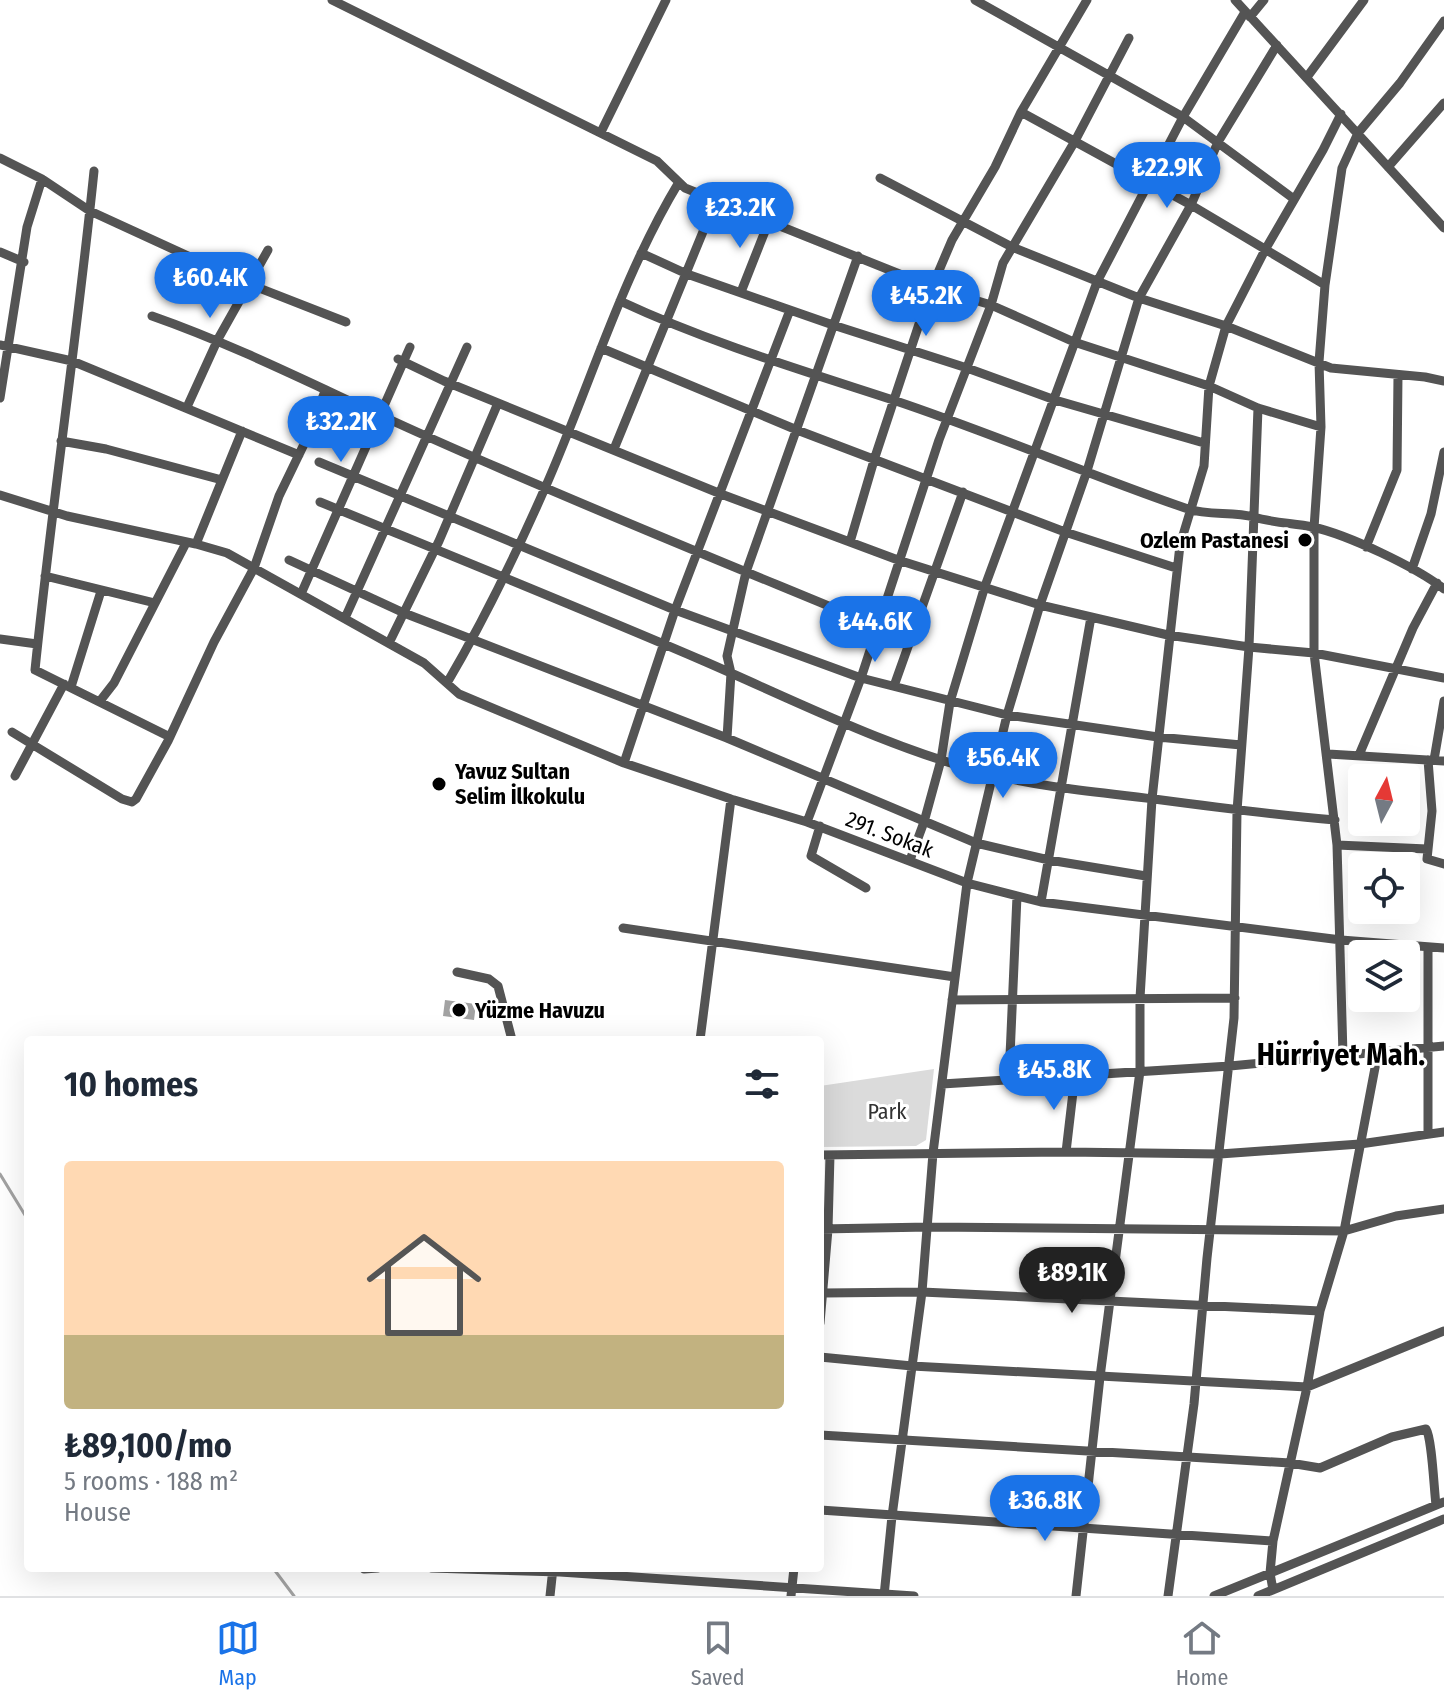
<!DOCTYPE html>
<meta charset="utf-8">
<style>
:root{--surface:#fff;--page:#f6f6f7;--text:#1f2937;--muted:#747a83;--line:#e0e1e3;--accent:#1a73e8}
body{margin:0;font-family:"Fira Sans Condensed",sans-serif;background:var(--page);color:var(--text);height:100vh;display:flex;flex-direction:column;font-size:30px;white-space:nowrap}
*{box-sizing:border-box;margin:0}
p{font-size:26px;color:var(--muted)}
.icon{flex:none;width:44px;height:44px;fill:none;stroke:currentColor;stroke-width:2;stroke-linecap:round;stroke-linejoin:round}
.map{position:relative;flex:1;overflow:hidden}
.sheet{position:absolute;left:24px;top:1036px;width:800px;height:536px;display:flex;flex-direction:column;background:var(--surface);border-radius:8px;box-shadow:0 8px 32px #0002}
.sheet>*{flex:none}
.needle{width:52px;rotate:7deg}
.fabs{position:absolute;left:1348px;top:764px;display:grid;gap:16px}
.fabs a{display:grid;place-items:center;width:72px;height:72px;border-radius:8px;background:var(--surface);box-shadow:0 8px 32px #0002;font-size:40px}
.price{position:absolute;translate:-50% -68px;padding:0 18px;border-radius:28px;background:var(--accent);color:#fff;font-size:26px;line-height:52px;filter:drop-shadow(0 2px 4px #0008)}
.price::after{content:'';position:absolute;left:50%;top:48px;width:24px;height:18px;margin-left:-12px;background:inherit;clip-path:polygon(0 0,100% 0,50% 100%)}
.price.selected{background:#222;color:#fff}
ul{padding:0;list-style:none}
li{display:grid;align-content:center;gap:16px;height:424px;padding:0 40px}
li+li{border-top:2px solid var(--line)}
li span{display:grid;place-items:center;height:248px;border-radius:8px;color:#555}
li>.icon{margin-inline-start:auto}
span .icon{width:144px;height:144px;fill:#fffc;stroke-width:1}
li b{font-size:34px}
h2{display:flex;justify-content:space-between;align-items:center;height:96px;padding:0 40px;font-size:34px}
.tabs{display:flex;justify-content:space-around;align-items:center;height:112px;border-top:2px solid var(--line);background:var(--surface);font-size:22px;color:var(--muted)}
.tabs a{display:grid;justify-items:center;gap:4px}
.tabs .selected{color:var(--accent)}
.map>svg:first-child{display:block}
</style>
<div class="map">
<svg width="1444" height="1596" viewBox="0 0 1444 1596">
<rect width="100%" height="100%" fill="#fff"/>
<path fill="#dbdbdb" d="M934 1069 926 1140 916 1146 820 1147V1086Z"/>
<path fill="#a2a2a2" d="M445 1000 476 1004 474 1020 443 1016Z"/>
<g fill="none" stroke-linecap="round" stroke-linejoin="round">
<path stroke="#a2a2a2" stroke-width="3" d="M0 1174 28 1220
M273 1568 294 1596"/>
<path stroke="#545454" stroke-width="9" d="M332 0 657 161 685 188 932 287 991 305 1074 342 1209 386 1258 408 1321 427
M975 0 1183 117 1294 199
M1235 0 1444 228
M1250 17 1264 0
M1307 77 1364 0
M1021 112 1191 205 1325 285
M601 132 666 0
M0 158 42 179 90 211 249 284 346 322
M1388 167 1444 103
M94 171C77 338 52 503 35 670L170 737
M880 178 1012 247 1139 298 1226 326 1331 368 1425 377 1444 381
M0 252 24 262
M641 253 687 274 833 325 967 368 1055 400 1204 443
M741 292 769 221
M620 301C708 342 801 370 893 400 992 433 1089 475 1188 509 1209 516 1233 511 1254 517 1273 523 1293 523 1313 527 1348 535 1416 567 1444 589
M152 316C249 350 341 399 435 440 581 505 730 565 877 626
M0 345 72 361 299 455
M601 348 797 430 1065 532 1176 568
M398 359 444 381 721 494 898 560 1040 605 1168 635 1249 647 1314 653 1444 678
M0 398 27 227 42 179
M187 407 218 339 268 250
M61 441 106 449 222 480
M614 449 716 200
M319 462 675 610 861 678 1007 715 1158 737 1241 745
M0 495 67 516 196 544 227 553 424 663 459 694 624 763 731 799 807 822 967 883 1041 902 1341 940 1444 948
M320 502C449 555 578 607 706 662 800 703 893 750 993 775 1046 788 1100 792 1154 799 1214 807 1274 815 1335 820
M850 542 875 457 929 294 952 240 995 167 1021 112 1087 0
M196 544 242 431
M1366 547 1397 470 1398 375
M289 560 404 613 727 738 976 843 1049 860 1146 876
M1412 569 1431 514 1444 452
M45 576 155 603
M301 594 410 347
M345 618 467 347
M0 639 37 644
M389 643 439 541 498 403
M447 683C484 620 516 554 545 488 590 386 621 278 679 182
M894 686 963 492
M71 687 101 591
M100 701 114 683 186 543
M12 732 122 799 132 802 136 799 168 741 214 642 254 568 279 496 307 438 325 391
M727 738 731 673 727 656 746 572 858 256
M1328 754 1444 761
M1359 755 1413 628 1437 583
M1428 760 1432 811 1427 859 1444 864
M1434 760 1444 701
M624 763 675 610 790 310
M15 776 64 684
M807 822 861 678 939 440 991 305 1003 263 1075 141 1129 38
M820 826 811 856 866 888
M1337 845 1427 849
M910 860 924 822 941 760 950 702 985 586 1097 282 1183 117 1245 12
M1041 902 1091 617
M623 928 955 977
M1428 948V1134
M457 972 489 979 498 986 512 1040
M952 1000 1235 998
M700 1040 731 799
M1343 1055 1337 845 1314 653V528L1321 427 1319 362 1325 285 1342 168 1358 133 1400 83 1444 21
M1009 1079 1017 896
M942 1084 1230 1066 1444 1046
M1066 1152 1075 1075
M820 1155 1066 1152 1220 1154 1360 1144 1444 1132
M820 1229 929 1227 1344 1231 1396 1216 1444 1209
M824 1293 922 1292 1320 1311
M820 1323 828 1229 830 1155
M820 1357 912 1366 1307 1387 1444 1331
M820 1435 1290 1463 1320 1468 1392 1437 1426 1429C1432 1438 1434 1490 1436 1505
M820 1510 1273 1541
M431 1568 560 1572 914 1596
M364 1569 378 1568
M1273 1590 1270 1573 1273 1541 1307 1387 1320 1311 1344 1231 1378 1052
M550 1596 553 1568
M791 1596 794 1568
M884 1596 892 1516 922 1292 933 1153 967 883 1007 715 1040 605 1087 471 1139 298 1191 205 1218 142 1277 45
M1076 1596 1100 1377 1140 1071V998L1152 799 1180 545 1204 466 1209 386 1226 326 1265 250 1323 150 1341 114
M1168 1596 1194 1404 1207 1258 1234 1018 1237 811 1249 647 1258 408
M1214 1596 1444 1502
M1258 1596 1444 1519"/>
</g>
<g fill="#000" stroke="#fff" stroke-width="3">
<circle cx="1305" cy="540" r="8"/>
<circle cx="439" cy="784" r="8"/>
<circle cx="459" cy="1010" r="8"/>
</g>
<g text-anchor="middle" stroke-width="6" stroke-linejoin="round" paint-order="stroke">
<g font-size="22" font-weight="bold" fill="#000" stroke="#fff" text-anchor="start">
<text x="1289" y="548" text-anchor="end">Ozlem Pastanesi</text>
<text x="455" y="779">Yavuz Sultan<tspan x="455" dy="25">Selim İlkokulu</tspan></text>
<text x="475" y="1018">Yüzme Havuzu</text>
</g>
<g font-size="22" fill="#000" stroke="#fff">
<text transform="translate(890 834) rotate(21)" y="8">291. Sokak</text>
</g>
<g font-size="22" fill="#323232" stroke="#fff">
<text x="887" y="1119">Park</text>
</g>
<g font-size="30" font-weight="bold" fill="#000" stroke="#fff">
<text x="1341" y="1065">Hürriyet Mah.</text>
</g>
</g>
</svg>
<div class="fabs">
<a><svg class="needle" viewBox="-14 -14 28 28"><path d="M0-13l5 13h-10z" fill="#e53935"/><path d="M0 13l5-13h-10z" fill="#747a83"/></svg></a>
<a><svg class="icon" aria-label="locate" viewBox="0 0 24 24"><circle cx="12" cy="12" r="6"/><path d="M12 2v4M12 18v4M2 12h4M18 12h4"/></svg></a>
<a><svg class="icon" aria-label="layers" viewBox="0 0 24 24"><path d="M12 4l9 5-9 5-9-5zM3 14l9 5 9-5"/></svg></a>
</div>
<b class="price" style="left:1167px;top:210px">₺22.9K</b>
<b class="price" style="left:740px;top:250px">₺23.2K</b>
<b class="price" style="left:210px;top:320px">₺60.4K</b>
<b class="price" style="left:926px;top:338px">₺45.2K</b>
<b class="price" style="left:341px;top:464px">₺32.2K</b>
<b class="price" style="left:875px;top:664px">₺44.6K</b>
<b class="price" style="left:1003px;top:800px">₺56.4K</b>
<b class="price" style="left:1054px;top:1112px">₺45.8K</b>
<b class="price selected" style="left:1072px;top:1315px">₺89.1K</b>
<b class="price" style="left:1045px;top:1543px">₺36.8K</b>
<section class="sheet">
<h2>10 homes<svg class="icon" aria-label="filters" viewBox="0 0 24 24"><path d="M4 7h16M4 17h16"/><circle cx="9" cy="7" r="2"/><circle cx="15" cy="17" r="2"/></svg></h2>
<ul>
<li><span style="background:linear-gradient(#ffd9b3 70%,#c2b280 0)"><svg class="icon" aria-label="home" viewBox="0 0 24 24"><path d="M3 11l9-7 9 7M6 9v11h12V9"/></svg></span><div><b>₺89,100/mo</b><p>5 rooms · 188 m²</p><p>House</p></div></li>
</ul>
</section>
</div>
<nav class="tabs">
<a class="selected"><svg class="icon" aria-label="map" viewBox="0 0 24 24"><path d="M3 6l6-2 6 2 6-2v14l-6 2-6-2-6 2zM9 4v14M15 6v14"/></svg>Map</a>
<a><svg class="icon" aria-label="saved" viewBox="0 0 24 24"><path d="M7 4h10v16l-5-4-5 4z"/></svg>Saved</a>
<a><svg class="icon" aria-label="home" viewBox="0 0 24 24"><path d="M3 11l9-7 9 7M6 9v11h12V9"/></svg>Home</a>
</nav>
